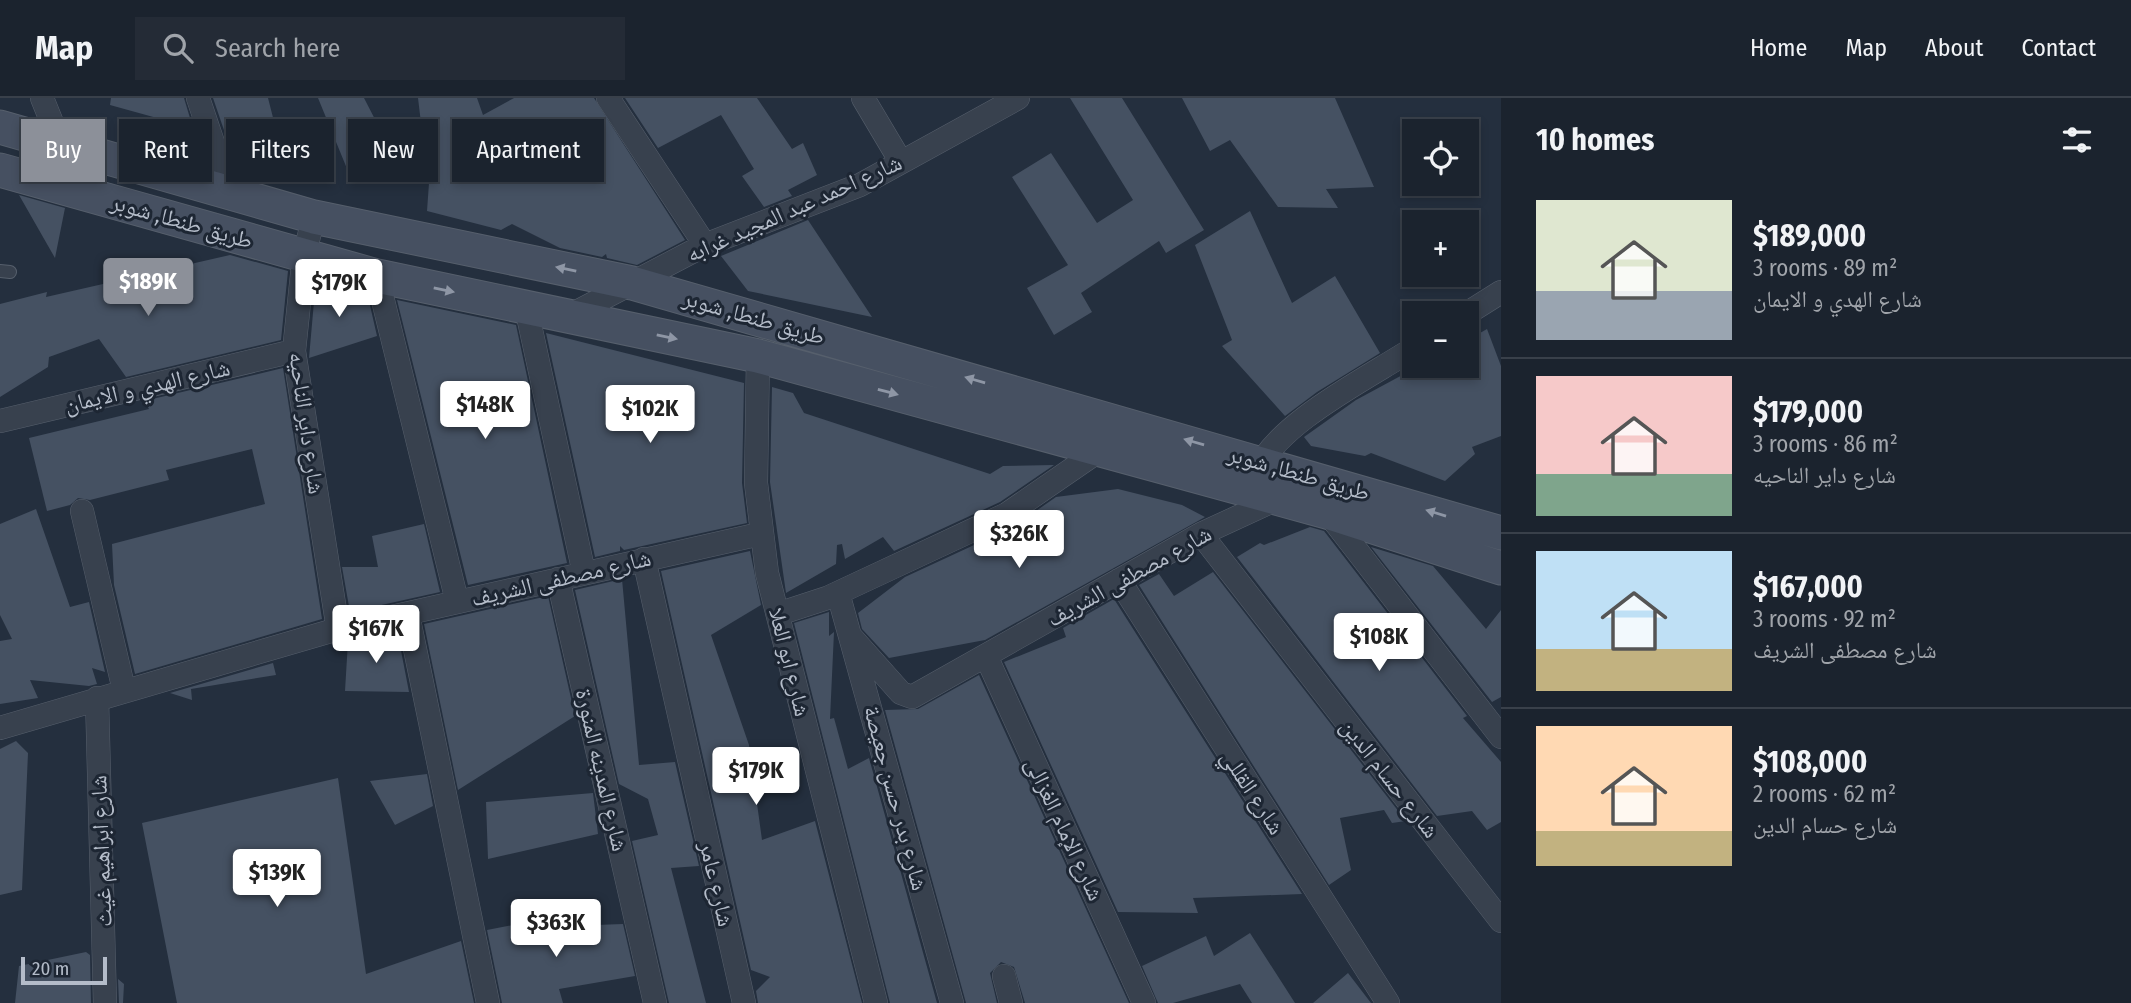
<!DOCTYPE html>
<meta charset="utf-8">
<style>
:root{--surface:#1b232e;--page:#242b36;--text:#f1f3f6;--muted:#a0a4aa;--line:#39404a;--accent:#8c9099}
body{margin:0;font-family:"Fira Sans Condensed","Noto Naskh Arabic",sans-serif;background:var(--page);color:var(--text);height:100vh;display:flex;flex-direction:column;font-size:26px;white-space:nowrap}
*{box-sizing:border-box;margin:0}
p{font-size:23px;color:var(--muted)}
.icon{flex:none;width:38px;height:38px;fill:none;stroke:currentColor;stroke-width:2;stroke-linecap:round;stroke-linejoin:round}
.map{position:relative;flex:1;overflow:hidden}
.drawer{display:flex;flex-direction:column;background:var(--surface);width:630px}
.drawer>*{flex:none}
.banner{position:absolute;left:21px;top:21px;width:665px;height:63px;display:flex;gap:14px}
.tools{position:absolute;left:1402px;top:21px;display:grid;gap:14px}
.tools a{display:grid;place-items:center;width:77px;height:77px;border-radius:0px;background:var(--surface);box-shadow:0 4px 10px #0003,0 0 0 2px var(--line);font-size:35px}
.scale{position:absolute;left:21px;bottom:18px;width:86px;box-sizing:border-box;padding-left:7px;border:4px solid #b4bcc9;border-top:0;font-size:19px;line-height:24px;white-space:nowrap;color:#b4bcc9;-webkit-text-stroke:5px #1d2633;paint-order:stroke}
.price{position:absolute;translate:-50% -60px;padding:0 16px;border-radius:7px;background:#fff;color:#222;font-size:23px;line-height:46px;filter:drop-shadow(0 2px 4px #0008)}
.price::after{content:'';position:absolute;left:50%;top:42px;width:21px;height:16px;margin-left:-10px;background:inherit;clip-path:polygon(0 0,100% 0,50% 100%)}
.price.current{background:var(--accent);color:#fff}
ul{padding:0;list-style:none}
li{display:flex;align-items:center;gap:21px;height:175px;padding:0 35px}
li+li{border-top:2px solid var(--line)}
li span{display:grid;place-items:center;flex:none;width:196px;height:140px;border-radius:0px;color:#555}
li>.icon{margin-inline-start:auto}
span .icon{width:84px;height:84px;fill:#fffc;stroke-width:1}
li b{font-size:30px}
h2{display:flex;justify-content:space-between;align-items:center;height:84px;padding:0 35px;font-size:30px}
.chip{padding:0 24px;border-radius:0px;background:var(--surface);box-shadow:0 4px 10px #0003,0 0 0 2px var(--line);font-size:24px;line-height:63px}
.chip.current{background:var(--accent);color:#fff}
header{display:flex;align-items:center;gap:42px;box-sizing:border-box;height:98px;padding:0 35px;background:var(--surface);border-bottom:2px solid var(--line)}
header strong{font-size:33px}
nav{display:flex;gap:38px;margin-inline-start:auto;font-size:24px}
.search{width:490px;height:63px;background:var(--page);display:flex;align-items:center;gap:18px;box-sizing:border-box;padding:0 24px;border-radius:0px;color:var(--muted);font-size:26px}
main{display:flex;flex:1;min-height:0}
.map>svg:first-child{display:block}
</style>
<header>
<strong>Map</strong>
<div class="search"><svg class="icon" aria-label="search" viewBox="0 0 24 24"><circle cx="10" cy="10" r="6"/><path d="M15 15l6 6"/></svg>Search here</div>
<nav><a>Home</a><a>Map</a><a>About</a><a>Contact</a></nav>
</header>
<main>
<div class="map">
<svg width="1501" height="905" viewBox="0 0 1501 905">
<rect width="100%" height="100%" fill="#242f3e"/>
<path fill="#455162" d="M111 0H184L193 30 110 7Z
M213 0H268L279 43 226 38Z
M318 0H364L381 33 421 25 418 0H477L483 17 514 0H594L685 142 637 167 607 160 606 156 602 159 560 150 512 126 501 132 427 113 429 85 350 78Z
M625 0H757L792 51 803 45 817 77 788 92 792 98 764 109 742 78 754 71 721 17 658 50Z
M1070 0H1122L1204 132 1166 155 1159 143 1081 195 1092 214 1054 237 1027 190 1068 167 1012 79 1051 55 1097 125 1133 102Z
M1182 0H1335L1374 89 1326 91 1338 110 1278 109 1230 42 1210 53Z
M19 97 65 110 55 160Z
M1250 113 1292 205 1335 178 1380 255 1317 294 1285 318 1222 248 1232 242 1195 147Z
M808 122 872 219 748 193 721 158Z
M230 157 288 173 281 242 126 279 99 241 49 259 48 269 0 299V206L47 194 46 199Z
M316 181 349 190 369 203 377 238 309 260Z
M397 202 516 227 567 465 468 487Z
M1487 231 1501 268V338L1472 349 1475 356 1445 383 1371 355 1365 358 1311 348 1304 339 1356 302 1419 268H1466V243Z
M546 235 744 285 742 385 747 425 624 452 620 448V453L595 459Z
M283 270 322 521 135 576 114 487 112 446 265 406 252 351 166 372 169 382 90 402 78 400 70 407 47 413 29 340 149 311 144 303Z
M772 289 793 295 804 315 990 376 1003 368 1054 367 1000 404 894 453 883 439 845 461 842 446 837 447 836 466 786 495 770 384Z
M1118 391 1182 407 1205 419 985 542 889 560 862 531 858 515 905 479 1013 429 1056 399Z
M36 411 70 509 89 504 105 574 92 570 97 586 89 588 30 582 38 600 0 606V543L12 541 0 517V426Z
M424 426 440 494 350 514 342 469H378L372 438Z
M1310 429 1324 433 1467 618 1463 620 1501 664V724L1487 732 1472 713 1437 718 1237 459 1260 445 1264 447Z
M1371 449 1433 468 1486 531 1501 512V599L1492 604Z
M750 453 761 507 711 537 749 647 762 742 815 723 862 905H758L756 893 770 879 751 872 661 473Z
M1213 474 1406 723 1392 725 1384 712 1340 720 1351 772 1329 787 1139 487 1159 476 1174 498Z
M622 481 639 667 675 664 699 768 671 770 706 905H669L632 743 658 737 648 701 619 686 575 492Z
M548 498 575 618 458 692 424 526Z
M1114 501 1302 796 1193 800 1198 815 1118 814 1004 564 1066 539 1063 530Z
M829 514V538L834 534 830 621 834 620 848 671 869 660 937 905H890L794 525Z
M397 532 409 594 345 593 348 543Z
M273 565 276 577 191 591 192 602 170 595Z
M979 577 1129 905H1025L1014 869 1001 864 990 875 997 905H966L885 612 918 611Z
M16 643 28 655 22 792 0 797V651Z
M427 676 433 708 395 727 370 683Z
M338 680 366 876 461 843 474 905H177L142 725Z
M593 695 598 736 488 761 486 704Z
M539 822 541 829 623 826 635 878 559 891 563 905H502L487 832Z
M1250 835 1295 905H1252L1240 886 1173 905H1158L1142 868 1206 838 1214 858Z
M86 854 90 857 91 905H15L19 868Z
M1348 875 1371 905H1313Z
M118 881 124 886 123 905H119Z"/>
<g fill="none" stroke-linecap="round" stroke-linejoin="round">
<g stroke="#565f6c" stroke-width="14">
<path id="lane" d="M0 173 10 174"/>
</g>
<g stroke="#565f6c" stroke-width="24">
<path id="street" d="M42 0 61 47
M198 0 230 95
M608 0 705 147
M863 0 901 64
M314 119 304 157 294 253 338 531
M377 178 457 503
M526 209 584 475
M1466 216 1501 194
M569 218 705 147 860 87 1018 0
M758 258 756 385 767 475 876 905
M0 323 294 253
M1255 377C1274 326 1368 280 1414 250
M82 413 124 592
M1327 414 1501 639
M1201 436 1501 823
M644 461 744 905
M558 481 655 905
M1119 482 1388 905
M838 495 952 905
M778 516 827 500 1007 416 1097 354
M408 517 488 905
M852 540 901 595 912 599 1201 436 1277 401
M986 558 1144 905
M97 600 105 905
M0 630 338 531 760 436
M1004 878 1011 905"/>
</g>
<g stroke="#565f6c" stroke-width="35">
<path id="secondary" d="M0 29 314 119 632 185 1501 435
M0 72 377 178 758 258 1327 414 1501 470"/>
</g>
<use href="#lane" stroke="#38414e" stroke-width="12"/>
<use href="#street" stroke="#38414e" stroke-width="23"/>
<use href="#secondary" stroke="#465061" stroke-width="33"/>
</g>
<defs><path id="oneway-solid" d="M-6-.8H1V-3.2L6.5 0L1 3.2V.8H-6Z" transform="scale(1.75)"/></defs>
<g fill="#8e96a5">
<use href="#oneway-solid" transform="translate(566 171) rotate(-168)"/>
<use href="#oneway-solid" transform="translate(444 192) rotate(12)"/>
<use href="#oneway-solid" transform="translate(667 239) rotate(12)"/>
<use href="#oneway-solid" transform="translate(975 282) rotate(-164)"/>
<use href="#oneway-solid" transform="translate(888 294) rotate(15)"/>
<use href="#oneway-solid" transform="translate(1194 344) rotate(-164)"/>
<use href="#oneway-solid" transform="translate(1436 415) rotate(-163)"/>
</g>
<g text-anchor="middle" stroke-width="6" stroke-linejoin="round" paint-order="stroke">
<g font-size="23" fill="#b4bcc9" stroke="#1d2633">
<text transform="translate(794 110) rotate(-24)" y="8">شارع احمد عبد المجيد غرابه</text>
<text transform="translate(182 123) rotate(16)" y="8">طريق طنطا, شوبر</text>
<text transform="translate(754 219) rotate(16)" y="8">طريق طنطا, شوبر</text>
<text transform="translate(147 288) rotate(-13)" y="8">شارع الهدي و الايمان</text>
<text transform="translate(307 325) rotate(82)" y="8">شارع داير الناحيه</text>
<text transform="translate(1299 375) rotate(16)" y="8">طريق طنطا, شوبر</text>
<text transform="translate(1129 478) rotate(-29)" y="8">شارع مصطفى الشريف</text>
<text transform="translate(561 480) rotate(-13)" y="8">شارع مصطفى الشريف</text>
<text transform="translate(790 564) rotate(76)" y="8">شارع ابو العلا</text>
<text transform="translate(602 672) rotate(77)" y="8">شارع المدينه المنورة</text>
<text transform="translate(1390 680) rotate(52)" y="8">شارع حسام الدين</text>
<text transform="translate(1253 694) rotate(57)" y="8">شارع القللي</text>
<text transform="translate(896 700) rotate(75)" y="8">شارع بدر حسن جعيصة</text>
<text transform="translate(1065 731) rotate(65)" y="8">شارع الإمام الغزالى</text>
<text transform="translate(101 753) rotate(-92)" y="8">شارع ابراهيم غيث</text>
<text transform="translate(717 786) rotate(77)" y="8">شارع عامر</text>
</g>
</g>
</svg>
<div class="tools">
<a><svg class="icon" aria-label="locate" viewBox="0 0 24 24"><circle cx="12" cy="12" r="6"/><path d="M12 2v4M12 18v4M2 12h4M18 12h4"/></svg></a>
<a>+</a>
<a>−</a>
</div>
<div class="scale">20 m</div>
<b class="price current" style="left:148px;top:220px">$189K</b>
<b class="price" style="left:339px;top:221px">$179K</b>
<b class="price" style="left:485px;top:343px">$148K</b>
<b class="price" style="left:650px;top:347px">$102K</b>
<b class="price" style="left:1019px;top:472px">$326K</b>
<b class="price" style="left:376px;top:567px">$167K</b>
<b class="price" style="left:1379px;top:575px">$108K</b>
<b class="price" style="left:756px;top:709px">$179K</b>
<b class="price" style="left:277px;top:811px">$139K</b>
<b class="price" style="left:556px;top:861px">$363K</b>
<div class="banner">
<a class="chip current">Buy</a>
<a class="chip">Rent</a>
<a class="chip">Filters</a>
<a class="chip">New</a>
<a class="chip">Apartment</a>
</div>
</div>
<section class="drawer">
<h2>10 homes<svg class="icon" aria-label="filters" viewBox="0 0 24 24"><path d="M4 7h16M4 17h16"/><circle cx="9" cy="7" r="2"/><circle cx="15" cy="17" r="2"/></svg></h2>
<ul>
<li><span style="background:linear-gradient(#dfe7d0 65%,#9aa5b1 0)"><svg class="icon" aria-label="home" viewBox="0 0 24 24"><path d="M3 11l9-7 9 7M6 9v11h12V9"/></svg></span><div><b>$189,000</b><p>3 rooms · 89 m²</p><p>شارع الهدي و الايمان</p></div></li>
<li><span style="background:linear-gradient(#f6c9c9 70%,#7fa58c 0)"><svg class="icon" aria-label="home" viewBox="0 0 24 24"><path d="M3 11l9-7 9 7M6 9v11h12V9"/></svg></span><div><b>$179,000</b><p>3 rooms · 86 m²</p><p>شارع داير الناحيه</p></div></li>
<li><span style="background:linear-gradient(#bfe0f5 70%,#c2b280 0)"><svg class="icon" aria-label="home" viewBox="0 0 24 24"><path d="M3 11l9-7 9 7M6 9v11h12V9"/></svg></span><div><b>$167,000</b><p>3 rooms · 92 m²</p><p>شارع مصطفى الشريف</p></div></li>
<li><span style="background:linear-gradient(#ffd9b3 75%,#c2b280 0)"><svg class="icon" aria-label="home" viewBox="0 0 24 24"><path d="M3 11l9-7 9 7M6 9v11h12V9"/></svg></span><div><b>$108,000</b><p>2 rooms · 62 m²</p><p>شارع حسام الدين</p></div></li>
</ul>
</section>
</main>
